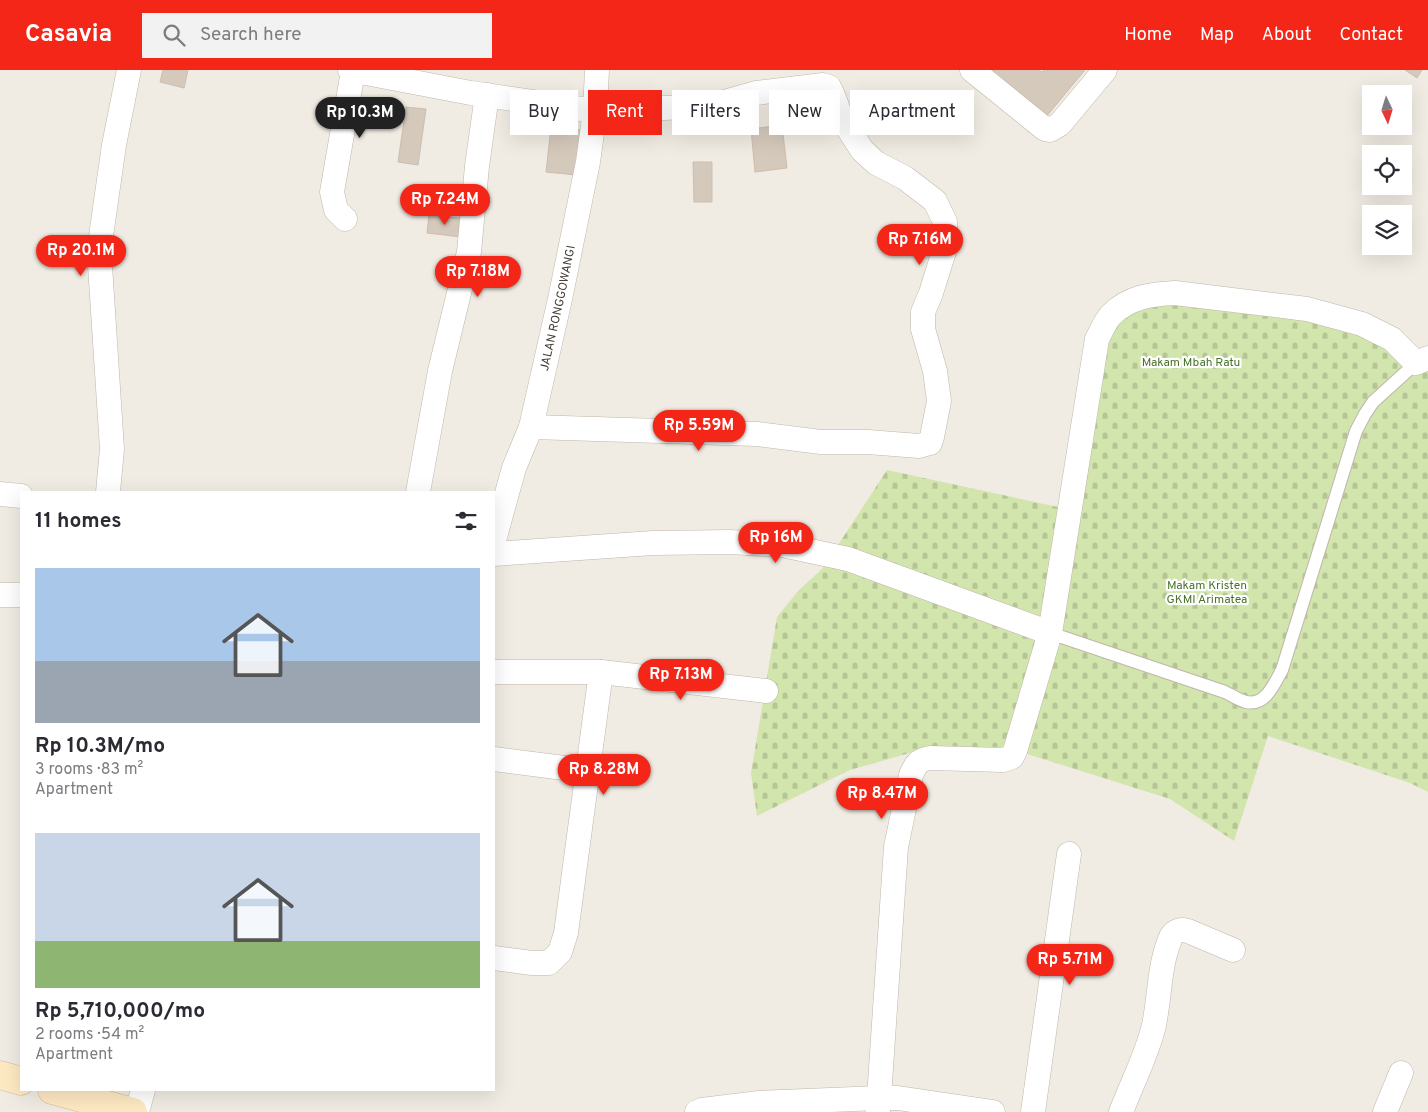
<!DOCTYPE html>
<meta charset="utf-8">
<style>
:root{--surface:#fff;--page:#f2f2f3;--text:#2b2b33;--muted:#7c7c81;--accent:#f32618}
body{margin:0;font-family:Overpass,sans-serif;background:var(--page);color:var(--text);height:100vh;display:flex;flex-direction:column;font-size:19px;white-space:nowrap}
*{box-sizing:border-box;margin:0}
p{font-size:16px;color:var(--muted)}
.icon{flex:none;width:28px;height:28px;fill:none;stroke:currentColor;stroke-width:2;stroke-linecap:round;stroke-linejoin:round}
.map{position:relative;flex:1;overflow:hidden}
.side{position:absolute;left:20px;top:421px;width:475px;height:600px;display:flex;flex-direction:column;background:var(--surface);border-radius:0px;box-shadow:0 5px 20px #0002}
.side>*{flex:none}
.hud{position:absolute;left:510px;top:20px;width:475px;height:45px;display:flex;gap:10px}
.needle{width:32px;rotate:176deg}
.tools{position:absolute;left:1362px;top:15px;display:grid;gap:10px}
.tools a{display:grid;place-items:center;width:50px;height:50px;border-radius:0px;background:var(--surface);box-shadow:0 5px 20px #0002;font-size:25px}
.price{position:absolute;translate:-50% -42px;padding:0 11px;border-radius:18px;background:var(--accent);color:#fff;font-size:16px;line-height:32px;filter:drop-shadow(0 1px 2px #0008)}
.price::after{content:'';position:absolute;left:50%;top:30px;width:15px;height:11px;margin-left:-8px;background:inherit;clip-path:polygon(0 0,100% 0,50% 100%)}
.price.active{background:#222;color:#fff}
ul{padding:0;list-style:none}
li{display:grid;align-content:center;gap:10px;height:265px;padding:0 15px}
li span{display:grid;place-items:center;height:155px;border-radius:0px;color:#555}
li>.icon{margin-inline-start:auto}
span .icon{width:90px;height:90px;fill:#fffc;stroke-width:1}
li b{font-size:21px}
h2{display:flex;justify-content:space-between;align-items:center;height:60px;padding:0 15px;font-size:21px}
.pill{padding:0 18px;border-radius:0px;background:var(--surface);box-shadow:0 5px 20px #0002;font-size:18px;line-height:45px}
.pill.active{background:var(--accent);color:#fff}
header{display:flex;align-items:center;gap:30px;box-sizing:border-box;height:70px;padding:0 25px;background:var(--accent);color:#fff}
header strong{font-size:24px}
nav{display:flex;gap:28px;margin-inline-start:auto;font-size:18px}
.search{width:350px;height:45px;background:var(--page);display:flex;align-items:center;gap:12px;box-sizing:border-box;padding:0 18px;border-radius:0px;color:var(--muted);font-size:19px}
.map>svg:first-child{display:block}
</style>
<header>
<strong>Casavia</strong>
<div class="search"><svg class="icon" aria-label="search" viewBox="0 0 24 24"><circle cx="10" cy="10" r="6"/><path d="M15 15l6 6"/></svg>Search here</div>
<nav><a>Home</a><a>Map</a><a>About</a><a>Contact</a></nav>
</header>
<div class="map">
<svg width="1428" height="1042" viewBox="0 0 1428 1042">
<defs>
<pattern id="cemetery-stones" width="16" height="16" patternUnits="userSpaceOnUse" patternTransform="scale(1.25)"><rect width="16" height="16" fill="#d1e5ad"/><path d="M2 7V4a2 2 0 0 1 4 0v3zM10 15v-3a2 2 0 0 1 4 0v3z" fill="#b5c595"/></pattern>
</defs>
<rect width="100%" height="100%" fill="#f1ece3"/>
<path fill="url(#cemetery-stones)" d="M1134 231 1307 243 1428 293V722L1410 713 1268 666 1234 771 1170 729 1005 677 920 680 850 700 757 746 751 703 777 547 798 521 823 498 887 400 1072 440 1100 270Z"/>
<path fill="#d5c9bc" stroke="#cdbead" d="M163 0H188L184 18 160 12Z
M988 0H1039L1042 2 1044 0H1085L1046 47Z
M1405 0H1422L1417 8Z
M406 37 426 39 418 95 398 92Z
M782 55 787 98 755 102 751 59Z
M551 57 581 60 577 105 546 102Z
M693 92H712V132H694Z
M429 144 464 149 461 167 427 163Z"/>
<g fill="none" stroke-linecap="round" stroke-linejoin="round">
<g stroke="#bfb6aa" stroke-width="14">
<path id="lane" d="M1050 563 1225 622C1231 625 1239 630 1246 632 1266 636 1274 614 1282 600L1356 361 1365 344 1373 332 1416 293"/>
</g>
<g stroke="#bfb6aa" stroke-width="25">
<g id="street">
<path d="M350 0 471 23 595 41 710 36 756 23 823 15 829 17 832 23 842 49 862 80 876 93 905 108 935 131 945 152 946 175 931 223 923 242V259L935 301 939 331 932 367 930 373 919 376 868 372H821L757 364 531 357"/>
<path d="M972 0 1045 59 1050 60 1060 54 1105 0"/>
<path d="M345 149 336 140 332 122 353 1"/>
<path d="M108 422 112 379 99 180 114 75 129 0"/>
<path d="M418 422 440 301 469 182 477 96 487 25"/>
<path d="M0 424 21 426"/>
<path id="s1" d="M494 470 514 398 531 357 560 229 588 92 595 41 597 0"/>
<path d="M494 484 653 473 730 472 782 475 848 489 1050 563"/>
<path d="M0 525H21"/>
<path d="M494 602H601L566 863 560 882 549 893H532L494 888"/>
<path d="M601 602 766 621"/>
<path d="M494 689 588 701"/>
<path d="M137 1042 143 1020"/>
<path d="M697 1042 702 1040 759 1033 879 1028H898L993 1042"/>
<path d="M878 1042 896 777 911 705C916 694 918 690 930 688L1003 690 1012 687 1015 681 1050 563 1097 269C1101 262 1105 251 1111 245 1129 227 1151 224 1175 223L1307 239 1362 254 1392 269 1416 293 1428 288"/>
<path d="M1033 1042 1069 784"/>
<path d="M1121 1042C1132 1013 1147 985 1154 955 1160 926 1159 894 1171 867 1175 860 1181 859 1188 861L1233 880"/>
<path d="M1385 1042 1401 1003"/>
</g>
</g>
<g stroke="#d0bb94" stroke-width="29">
<path id="secondary" d="M0 1005 21 1011
M52 1020 133 1042"/>
</g>
<use href="#lane" stroke="#fff" stroke-width="12"/>
<use href="#street" stroke="#fff" stroke-width="24"/>
<use href="#secondary" stroke="#fde9c2" stroke-width="28"/>
</g>
<g text-anchor="middle" stroke-width="4.5" stroke-linejoin="round" paint-order="stroke">
<g font-size="12" fill="#433c34" stroke="#fff">
<text dy="4" stroke="none"><textPath href="#s1" startOffset="241">JALAN RONGGOWANGI</textPath></text>
</g>
<g font-size="12" fill="#4b722a" stroke="#fff">
<text x="1191" y="296">Makam Mbah Ratu</text>
<text x="1207" y="519">Makam Kristen<tspan x="1207" dy="14">GKMI Arimatea</tspan></text>
</g>
</g>
</svg>
<div class="tools">
<a><svg class="needle" viewBox="-14 -14 28 28"><path d="M0-13l5 13h-10z" fill="#e53935"/><path d="M0 13l5-13h-10z" fill="#7c7c81"/></svg></a>
<a><svg class="icon" aria-label="locate" viewBox="0 0 24 24"><circle cx="12" cy="12" r="6"/><path d="M12 2v4M12 18v4M2 12h4M18 12h4"/></svg></a>
<a><svg class="icon" aria-label="layers" viewBox="0 0 24 24"><path d="M12 4l9 5-9 5-9-5zM3 14l9 5 9-5"/></svg></a>
</div>
<b class="price active" style="left:360px;top:69px">Rp 10.3M</b>
<b class="price" style="left:445px;top:156px">Rp 7.24M</b>
<b class="price" style="left:920px;top:196px">Rp 7.16M</b>
<b class="price" style="left:81px;top:207px">Rp 20.1M</b>
<b class="price" style="left:478px;top:228px">Rp 7.18M</b>
<b class="price" style="left:699px;top:382px">Rp 5.59M</b>
<b class="price" style="left:776px;top:494px">Rp 16M</b>
<b class="price" style="left:681px;top:631px">Rp 7.13M</b>
<b class="price" style="left:604px;top:726px">Rp 8.28M</b>
<b class="price" style="left:882px;top:750px">Rp 8.47M</b>
<b class="price" style="left:1070px;top:916px">Rp 5.71M</b>
<div class="hud">
<a class="pill">Buy</a>
<a class="pill active">Rent</a>
<a class="pill">Filters</a>
<a class="pill">New</a>
<a class="pill">Apartment</a>
</div>
<section class="side">
<h2>11 homes<svg class="icon" aria-label="filters" viewBox="0 0 24 24"><path d="M4 7h16M4 17h16"/><circle cx="9" cy="7" r="2"/><circle cx="15" cy="17" r="2"/></svg></h2>
<ul>
<li><span style="background:linear-gradient(#a9c7e8 60%,#9aa5b1 0)"><svg class="icon" aria-label="home" viewBox="0 0 24 24"><path d="M3 11l9-7 9 7M6 9v11h12V9"/></svg></span><div><b>Rp 10.3M/mo</b><p>3 rooms · 83 m²</p><p>Apartment</p></div></li>
<li><span style="background:linear-gradient(#c9d6e8 70%,#8fb573 0)"><svg class="icon" aria-label="home" viewBox="0 0 24 24"><path d="M3 11l9-7 9 7M6 9v11h12V9"/></svg></span><div><b>Rp 5,710,000/mo</b><p>2 rooms · 54 m²</p><p>Apartment</p></div></li>
</ul>
</section>
</div>
